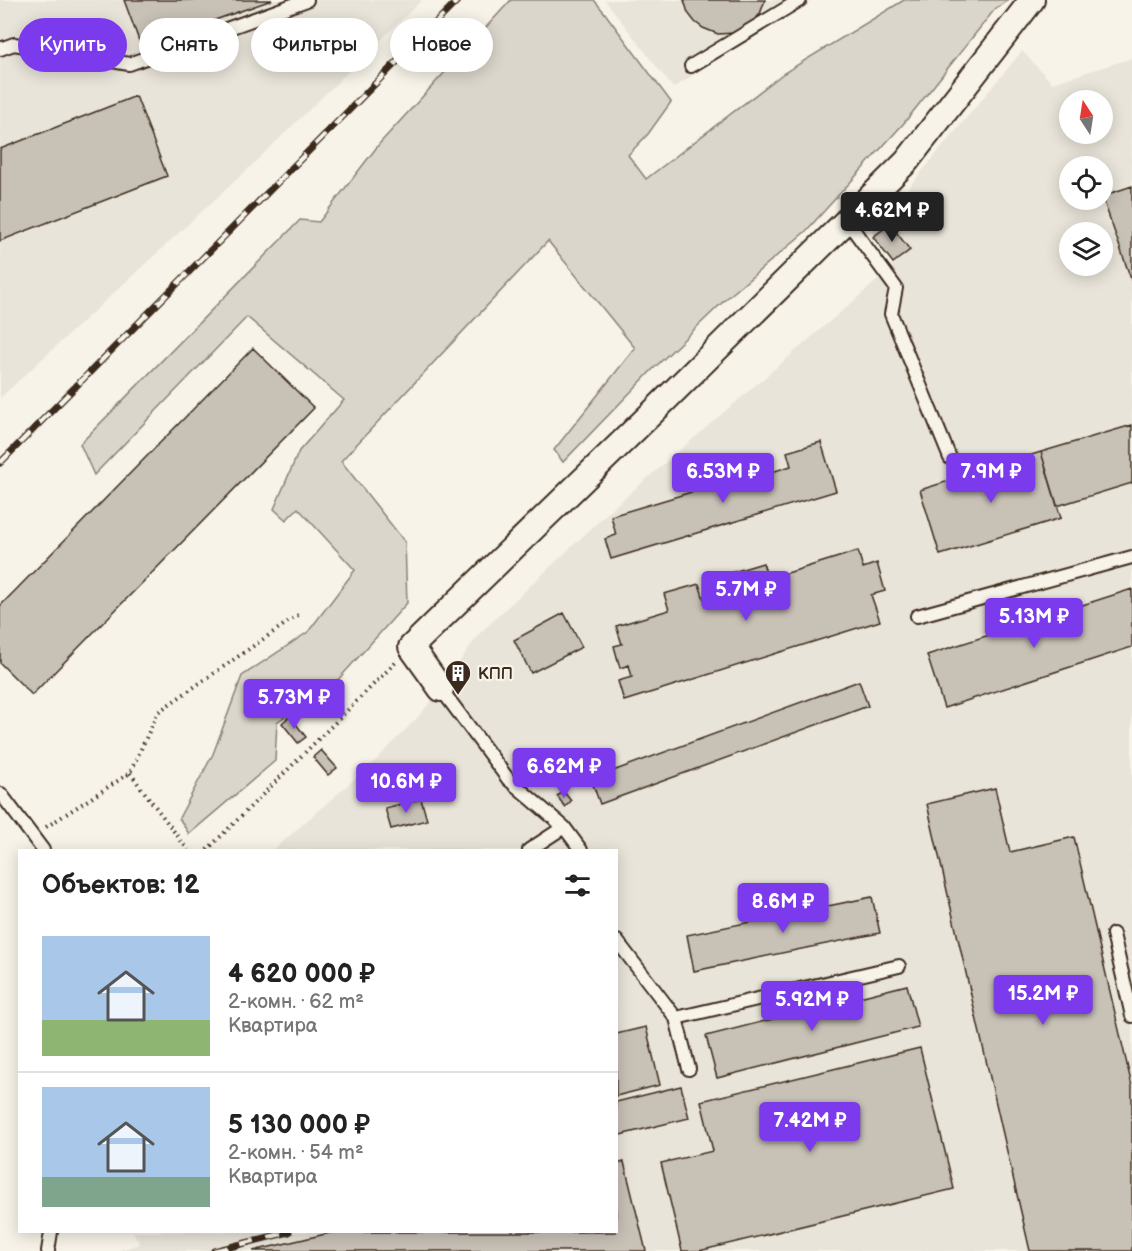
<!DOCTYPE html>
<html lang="ru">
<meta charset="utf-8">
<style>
:root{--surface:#fff;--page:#f2f2f2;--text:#222;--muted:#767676;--line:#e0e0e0;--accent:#7c3aed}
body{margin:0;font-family:"Balsamiq Sans",sans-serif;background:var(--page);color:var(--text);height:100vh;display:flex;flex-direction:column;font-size:22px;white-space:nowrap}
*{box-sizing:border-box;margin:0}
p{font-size:20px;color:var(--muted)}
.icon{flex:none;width:33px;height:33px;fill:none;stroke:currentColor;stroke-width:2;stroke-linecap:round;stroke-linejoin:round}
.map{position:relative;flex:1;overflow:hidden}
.panel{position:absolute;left:18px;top:849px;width:600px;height:384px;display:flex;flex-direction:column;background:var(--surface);border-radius:0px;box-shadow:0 3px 15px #0003}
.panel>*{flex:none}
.guide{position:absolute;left:18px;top:18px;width:600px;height:54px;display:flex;gap:12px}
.needle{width:39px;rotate:348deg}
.tools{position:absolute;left:1059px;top:90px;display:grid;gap:12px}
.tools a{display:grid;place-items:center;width:54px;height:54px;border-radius:50%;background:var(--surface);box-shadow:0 3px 15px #0003;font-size:30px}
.price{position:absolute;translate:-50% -51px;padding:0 14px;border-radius:6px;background:var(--accent);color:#fff;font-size:20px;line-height:39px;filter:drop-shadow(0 2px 3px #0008)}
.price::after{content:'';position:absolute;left:50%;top:36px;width:18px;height:14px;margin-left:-9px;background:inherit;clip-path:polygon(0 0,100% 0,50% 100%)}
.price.active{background:#222;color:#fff}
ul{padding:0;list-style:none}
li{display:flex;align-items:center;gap:18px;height:150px;padding:0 24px}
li+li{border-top:2px solid var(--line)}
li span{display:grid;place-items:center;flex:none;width:168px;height:120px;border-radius:0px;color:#555}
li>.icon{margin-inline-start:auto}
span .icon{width:72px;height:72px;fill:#fffc;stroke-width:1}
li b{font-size:26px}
h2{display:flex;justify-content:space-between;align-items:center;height:72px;padding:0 24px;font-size:26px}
.chip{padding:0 21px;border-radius:27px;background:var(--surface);box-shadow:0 3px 15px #0003;font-size:21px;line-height:54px}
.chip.active{background:var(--accent);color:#fff}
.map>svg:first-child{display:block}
</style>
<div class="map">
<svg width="1132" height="1251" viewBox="0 0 1132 1251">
<rect width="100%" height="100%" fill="#f7f3e8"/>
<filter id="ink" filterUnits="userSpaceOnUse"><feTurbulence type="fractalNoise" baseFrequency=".0167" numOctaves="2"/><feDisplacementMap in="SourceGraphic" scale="12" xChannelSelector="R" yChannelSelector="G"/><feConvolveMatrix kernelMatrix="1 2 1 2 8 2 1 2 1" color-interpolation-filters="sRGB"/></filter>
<g filter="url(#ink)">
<path fill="#e9e4d9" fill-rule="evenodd" d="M0 0H422L249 168 0 398Z
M605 0H812L673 88Z
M1022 51 1052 83 1132 58V1251H117L140 1244 133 1232H616V850H273L373 763 417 718 441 689 478 635 615 506 886 273 893 263 873 237 872 224 902 199 909 187ZM1070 100H1102V134H1070ZM1070 166H1102V200H1070ZM1070 232H1102V266H1070Z"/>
<path fill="#dbd6cb" stroke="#8b8074" stroke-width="1.5" d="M511 0H594L604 12 671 102 648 134 628 155 646 179 784 73 904 0H1008L995 9 904 123 806 231 727 298 652 370 563 462 554 450 635 348 548 241 341 461 405 542 407 603 336 682 277 722 275 761 189 834 179 818 213 754 242 676 308 632 355 570 298 508 286 520 274 509 299 451 344 400 247 317 94 475 80 444 300 220 319 222 380 143Z"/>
<path fill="#c8c1b6" stroke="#3b2a1e" stroke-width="1.5" d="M124 0H272L141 46Z
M684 0H765L760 14 749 26 735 33 718 34 703 28 695 22 688 13Z
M136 96 167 176 0 241V149Z
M1132 186V282L1102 196Z
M890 224 910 250 893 263 873 237Z
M253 348 314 408 32 695 0 663V606Z
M1132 425V483L1057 506 1041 452Z
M821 442 836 491 611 559 605 539 616 535 611 516 745 476 746 480 791 466 787 452Z
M1041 452 1061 518 940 555 920 490Z
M858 551 863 568 877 563 885 591 871 595 880 621 624 701 618 681 632 677 629 665 620 668 614 646 622 644 616 626 669 610 664 594 699 584 704 599 728 592 723 575 763 563 768 579Z
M1132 589V647L944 708 927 655Z
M564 613 582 647 531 673 514 640Z
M859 681 868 706 600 804 591 779Z
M290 716 306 737 298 743 282 723Z
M321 750 337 768 328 775 313 757Z
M995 788 1010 852 1074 837 1132 1086V1251H1030L927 804Z
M564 792 571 801 565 807 557 796Z
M421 799 427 820 391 829 385 808Z
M872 897 880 933 694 971 687 935Z
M907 985 918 1027 717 1078 706 1036Z
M646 1027 660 1085 616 1096V1034Z
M920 1048 954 1189 699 1251H682L661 1163 713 1151 701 1101Z
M681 1086 689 1118 616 1136V1102Z
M624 1162 646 1251H253L334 1232H616V1164Z"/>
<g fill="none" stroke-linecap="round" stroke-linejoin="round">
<g stroke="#3b2a1e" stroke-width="16">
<path id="service" d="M0 49 14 44 129 64 307 0
M691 66 800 0
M875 192 890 209
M847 221 896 288 891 314 950 458
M917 616 1132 557
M441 689 508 779 564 827 581 850
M1 794 43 850
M529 850 564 827
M1113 934 1132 1016
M617 941 676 1018 689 1069
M676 1018 899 966
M48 1251 51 1232"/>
</g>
<g stroke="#3b2a1e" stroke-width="28">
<path id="minor" d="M441 689 411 647 653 412 906 162 1032 0"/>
</g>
<path stroke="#3b2a1e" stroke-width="4" stroke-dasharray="1.5 4.5" stroke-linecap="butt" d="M130 773 188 850
M46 827 130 773 158 712 301 613
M207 850 396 662"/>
<use href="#service" stroke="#f7f3e8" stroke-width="12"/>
<use href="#minor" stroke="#f7f3e8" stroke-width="24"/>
<g stroke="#3b2a1e" stroke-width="7">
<path id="rail" d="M0 463 458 0
M214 1251 289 1232"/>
</g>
<use href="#rail" stroke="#f7f3e8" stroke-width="4.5" stroke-dasharray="14" stroke-linecap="butt"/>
</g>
</g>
<defs>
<g id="building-pin" transform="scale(1.35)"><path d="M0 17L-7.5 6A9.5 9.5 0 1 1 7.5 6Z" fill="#3b2a1e" stroke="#f7f3e8"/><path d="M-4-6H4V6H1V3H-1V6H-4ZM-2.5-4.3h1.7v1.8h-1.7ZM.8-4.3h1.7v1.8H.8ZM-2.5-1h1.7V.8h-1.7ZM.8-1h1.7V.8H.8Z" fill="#fff"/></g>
</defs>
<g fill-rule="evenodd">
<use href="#building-pin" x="458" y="673"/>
</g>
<g text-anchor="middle" stroke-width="4.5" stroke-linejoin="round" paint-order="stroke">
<g font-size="16" font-weight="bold" fill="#3b2a1e" stroke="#f7f3e8" text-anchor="start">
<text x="478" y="679">КПП</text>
</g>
</g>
</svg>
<div class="tools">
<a><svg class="needle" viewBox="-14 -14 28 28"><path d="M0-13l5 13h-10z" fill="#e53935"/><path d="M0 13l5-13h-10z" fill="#767676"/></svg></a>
<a><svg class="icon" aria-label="locate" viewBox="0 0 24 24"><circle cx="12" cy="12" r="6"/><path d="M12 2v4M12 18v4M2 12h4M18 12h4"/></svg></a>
<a><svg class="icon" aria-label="layers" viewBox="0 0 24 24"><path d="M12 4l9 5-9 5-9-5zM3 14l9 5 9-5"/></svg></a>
</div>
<b class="price active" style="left:892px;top:243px">4.62M ₽</b>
<b class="price" style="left:723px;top:504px">6.53M ₽</b>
<b class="price" style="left:991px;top:504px">7.9M ₽</b>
<b class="price" style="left:746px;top:622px">5.7M ₽</b>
<b class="price" style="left:1034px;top:649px">5.13M ₽</b>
<b class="price" style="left:294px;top:730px">5.73M ₽</b>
<b class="price" style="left:564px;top:799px">6.62M ₽</b>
<b class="price" style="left:406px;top:814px">10.6M ₽</b>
<b class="price" style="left:783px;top:934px">8.6M ₽</b>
<b class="price" style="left:1043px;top:1026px">15.2M ₽</b>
<b class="price" style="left:812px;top:1032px">5.92M ₽</b>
<b class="price" style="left:810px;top:1153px">7.42M ₽</b>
<div class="guide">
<a class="chip active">Купить</a>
<a class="chip">Снять</a>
<a class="chip">Фильтры</a>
<a class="chip">Новое</a>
</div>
<section class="panel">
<h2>Объектов: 12<svg class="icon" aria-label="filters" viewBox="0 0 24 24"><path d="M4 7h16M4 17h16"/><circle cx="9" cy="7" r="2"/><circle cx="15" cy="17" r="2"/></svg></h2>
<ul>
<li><span style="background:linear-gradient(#a9c7e8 70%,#8fb573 0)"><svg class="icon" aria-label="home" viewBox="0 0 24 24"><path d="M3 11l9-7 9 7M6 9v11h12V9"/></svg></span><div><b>4 620 000 ₽</b><p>2-комн. · 62 m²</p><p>Квартира</p></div></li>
<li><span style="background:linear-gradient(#a9c7e8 75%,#7fa58c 0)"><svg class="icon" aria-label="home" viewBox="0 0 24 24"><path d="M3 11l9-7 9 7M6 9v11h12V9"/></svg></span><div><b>5 130 000 ₽</b><p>2-комн. · 54 m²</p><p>Квартира</p></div></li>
</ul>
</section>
</div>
